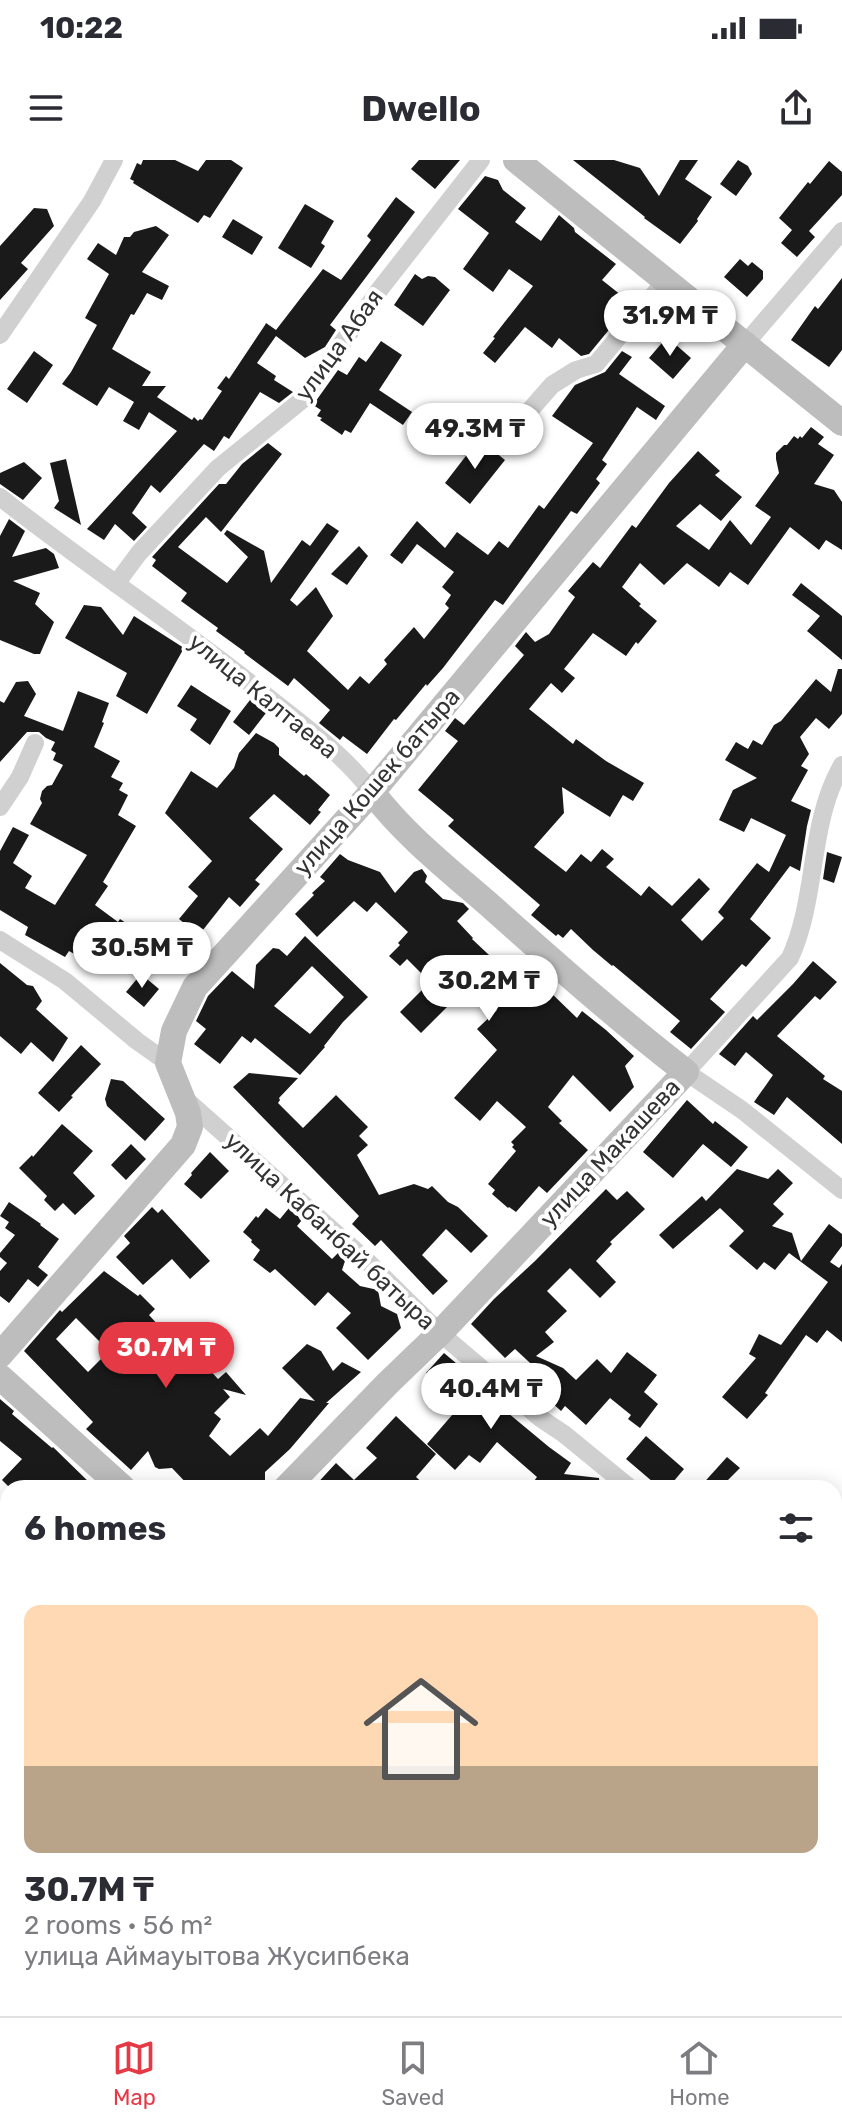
<!DOCTYPE html>
<meta charset="utf-8">
<style>
:root{--surface:#fff;--page:#f2f2f3;--text:#2b2b33;--muted:#7c7c81;--line:#e1e1e2;--accent:#e63946}
body{margin:0;font-family:Rubik,sans-serif;background:var(--page);color:var(--text);height:100vh;display:flex;flex-direction:column;font-size:30px;white-space:nowrap}
*{box-sizing:border-box;margin:0}
p{font-size:26px;color:var(--muted)}
.icon{flex:none;width:44px;height:44px;fill:none;stroke:currentColor;stroke-width:2;stroke-linecap:round;stroke-linejoin:round}
.map{position:relative;flex:1;overflow:hidden}
.details{position:absolute;left:0px;top:1320px;width:842px;height:536px;display:flex;flex-direction:column;background:var(--surface);border-radius:24px 24px 0 0;box-shadow:0 4px 20px #0003}
.details>*{flex:none}
.price{position:absolute;translate:-50% -68px;padding:0 18px;border-radius:28px;background:#fff;color:#222;font-size:26px;line-height:52px;filter:drop-shadow(0 2px 4px #0008)}
.price::after{content:'';position:absolute;left:50%;top:48px;width:24px;height:18px;margin-left:-12px;background:inherit;clip-path:polygon(0 0,100% 0,50% 100%)}
.price.current{background:var(--accent);color:#fff}
ul{padding:0;list-style:none}
li{display:grid;align-content:center;gap:16px;height:424px;padding:0 24px}
li span{display:grid;place-items:center;height:248px;border-radius:16px;color:#555}
li>.icon{margin-inline-start:auto}
span .icon{width:144px;height:144px;fill:#fffc;stroke-width:1}
li b{font-size:34px}
h2{display:flex;justify-content:space-between;align-items:center;height:96px;padding:0 24px;font-size:34px}
.status{display:flex;justify-content:space-between;align-items:center;height:56px;padding:0 40px;background:var(--surface);direction:ltr}
.status svg{height:22px;fill:currentColor}
header{display:flex;justify-content:space-between;align-items:center;height:104px;padding:0 24px;background:var(--surface);font-size:36px;font-weight:700}
.dock{display:flex;justify-content:space-around;align-items:center;height:112px;border-top:2px solid var(--line);background:var(--surface);font-size:22px;color:var(--muted)}
.dock a{display:grid;justify-items:center;gap:4px}
.dock .current{color:var(--accent)}
.map>svg:first-child{display:block}
</style>
<div class="status"><b>10:22</b><svg viewBox="0 0 49 12"><path d="M0 12V9h3v3zM5 12V6h3v6zM10 12V3h3v9zM15 12V0h3v12zM26 1h20v11H26zM47 4h2v5h-2z"/></svg></div>
<header><svg class="icon" aria-label="menu" viewBox="0 0 24 24"><path d="M4 6h16M4 12h16M4 18h16"/></svg>Dwello<svg class="icon" aria-label="share" viewBox="0 0 24 24"><path d="M12 15V3M7 8l5-5 5 5M5 13v7h14v-7"/></svg></header>
<div class="map">
<svg width="842" height="1856" viewBox="0 0 842 1856">
<rect width="100%" height="100%" fill="#fff"/>
<path fill="#1a1a1a" fill-rule="evenodd" d="M143 0H175L198 11 206 0H231L243 8 210 58 204 55 198 63 133 23 134 21 130 19 137 3 141 5Z
M419 0H460L435 29 411 9Z
M573 0H614L640 8 659 36 680 0H698L685 19 712 37 697 59 698 61 680 84 644 58 645 57Z
M738 0 748 6 752 14 736 36 720 24Z
M829 1 842 12V35L809 71 815 77 797 97 781 83 792 70 779 58 808 22 810 24Z
M485 16 498 20 503 30 526 48 515 62 541 81 559 55 574 68 575 72 616 104 602 120 631 143 589 194 581 196 559 178 552 188 525 167 495 203 483 193 495 178 493 177 533 126 509 109 493 132 463 109 489 73 458 49Z
M396 37 415 52 330 165 336 170 325 187 305 198 276 176 257 203 276 216 274 220 293 232 279 243 260 232 229 279 224 276 214 291 204 284 160 333 151 325 132 353 147 367 134 381 115 364 104 380 87 369 177 271 149 252 139 270 123 261 134 242 109 227 97 246 62 224 71 212 97 165 85 158 109 114 87 99 98 83 116 95 124 77H130L134 72 156 66 169 75 142 112 169 126 162 140 147 133 134 155 131 154 112 189 151 212 142 226H166L157 237 192 260 194 257 198 261 200 259 202 260 222 231 217 228 226 216 229 219 265 165 266 163 276 170 323 109 341 120 371 80 367 76Z
M305 44 334 61 321 83 325 86 311 108 278 88Z
M34 48 47 49 54 66 21 103 28 109 0 140V86Z
M233 59 263 77 252 95 222 77Z
M740 99 748 106 752 102 763 111V119L747 137 724 117Z
M415 114 422 119 428 116 435 117 450 130 423 166 394 145Z
M842 118V190L829 207 791 180 815 146 818 149Z
M667 177 691 198 673 219 649 198Z
M381 181 402 195 379 230 412 252 403 265 370 243 351 273 345 270 342 275 320 260 322 258 317 256 321 250 313 245 338 210 347 215 359 197 366 202Z
M34 191 53 205 27 243 7 229Z
M622 191 632 197 619 214 665 246 656 260 637 247 602 300 607 304 596 319 600 323 577 354 571 351 503 445 495 440 443 508 427 526 426 524 396 560 394 559 367 594 343 576 340 580 319 563 330 550 294 518 288 526 244 493 245 492 216 471 218 468 181 441 187 433 152 406 156 400 152 397 219 324H226L242 304 268 283 282 294 221 372 206 357 178 387 227 423 248 397 224 374 227 370 264 391 271 423 302 380 310 386 327 363 339 371 290 440 297 446 316 427 333 456 307 491 348 530 360 516 369 524 387 504 384 500 414 467 424 479 449 448 445 444 451 435 442 427 454 412 417 384 402 404 390 395 417 361 445 388 457 372 488 395 499 381 508 388 539 345 544 349 593 283 552 256 575 225 605 212Z
M811 267 824 277 818 284 834 295 814 324 834 330 842 342V390L826 380 819 390 790 367 748 425 730 412 719 427 687 403 664 425 640 403 622 427 641 444 639 446 657 461 638 484 636 482 626 496 593 473 564 509 575 518 562 533 551 523 529 549 573 584 576 579 606 601 644 623 633 641 623 635 610 657 562 627 564 653 534 687 566 712 581 694 591 702 602 689 614 699 606 707 641 736 649 726 672 746 699 718 710 729 681 760 702 781 724 758 718 752 757 703 769 712 786 675 751 658 744 672 719 660 733 630 757 618 725 600 736 582 748 589 753 580 762 585 774 565 781 561 816 519 831 532 838 509H842V554L829 569 816 558 800 577 809 594 801 606 808 610 791 641 811 650 807 666 800 711 790 706 750 759 771 778 746 807 742 804 710 839 725 852 691 889 670 872 680 861 613 805 612 806 593 790 571 769 563 778 558 774 556 776 531 755 540 745 448 666 454 660 418 630 458 581 445 571 455 558 464 565 524 495 515 486 526 472 535 482 549 474 575 437 568 431 593 402 600 408 632 365 636 368 669 323 698 291 720 311 715 315 742 337 721 361 700 344 676 366 709 390 730 360 751 385 771 357 755 346 779 313 776 299V293L784 285H787L794 276 798 279 800 276 802 278Z
M479 279 505 300 470 344 445 323Z
M66 299 81 365 54 348 59 341 50 303Z
M24 302 42 318 23 340 0 324V313Z
M9 359 25 371 12 397 46 388 54 394 59 408 13 421 40 433 35 444 54 462 40 494H34L0 480V376Z
M359 386 368 396 347 425 331 414Z
M801 423 842 456V500L807 471 820 456 792 435Z
M84 445 101 447 123 475 134 456 184 488 147 554 116 536 127 513 65 478Z
M28 521 36 534 24 556 63 571 78 531 109 543 102 562 104 563 94 587 120 601 111 617 123 623 119 630 128 635 118 655 136 666 103 722 108 726 95 745 118 762 120 759 135 769 106 812 69 791 65 797 25 775 28 767 0 750V691L13 667 29 675 13 703 32 716 25 728 55 745 87 695 30 664 42 643 40 639 42 631 47 626 52 625 63 605 53 600 56 593 51 590 55 582 46 578 39 572H27L0 602V541L4 543 16 522Z
M191 525 231 551 210 585 190 570 197 559 177 546Z
M250 540 266 553 249 575 233 562Z
M256 573 274 583 279 588V595L304 616 306 614 330 635 318 650 321 652 310 665 274 634 249 658 283 689 255 720 260 724 240 747 229 737 199 775 179 759 198 736 188 727 212 701 165 653 191 611 217 628 234 608 239 593Z
M827 692 842 697 834 723 823 719Z
M340 694 348 700 380 712 395 733 414 712 422 709 427 716 425 722 443 739 463 743 469 749 457 761 473 778 472 779 537 840 547 829 577 858 582 851 606 870 634 896 625 906 634 927 610 952 573 915 548 947 562 961 559 963 588 990 547 1033 539 1026 516 1052 509 1047 508 1048 492 1034 495 1030 488 1024 516 991 512 987 514 985 511 982 526 967 497 941 480 961 454 938 497 890 477 869 497 850 469 825 421 873 400 852 430 822 407 799 400 806 389 796 400 785 398 783 408 772 376 742 367 752 354 741 317 777 295 754 314 735 312 733 325 721 320 717Z
M305 776 368 837 343 862 324 886 325 887 300 915 255 878 251 883 242 876 220 904 194 884 206 869 196 861 208 836 232 811 254 829 256 805 273 788 279 789 287 796ZM312 806 344 837 310 874 274 846Z
M813 801 837 822 820 840 815 836 777 876 825 916 823 919 842 931V984L787 937 774 955 754 942 773 915 746 892 735 906 719 894 753 856 757 860 793 824Z
M0 803 27 825 33 826 42 841 36 849 68 878 53 902 31 882 21 894 0 876Z
M141 814 159 829 144 847 126 832Z
M81 885 101 904 71 936 73 937 59 952 38 933Z
M249 913 298 918 279 938 280 940 278 943 303 968 336 935 368 967 359 976 368 985 357 995 379 1035 414 1024 428 1029 432 1026 448 1042 458 1047 488 1076 471 1093 446 1069 422 1095 448 1121 433 1135 381 1080 375 1086 352 1064 359 1056 233 927Z
M111 919 123 921 165 959 145 981 107 946 105 939Z
M687 940 713 964 715 961 748 987 731 1007 703 984 673 1018 643 992Z
M62 964 93 991 73 1013 95 1036 75 1055 63 1043 55 1051 44 1040 47 1036 19 1008 32 995 33 997Z
M131 984 146 999 126 1020 111 1005Z
M210 992 229 1011 201 1039 184 1024 192 1015 191 1013Z
M737 1009 768 1019 778 1009 793 1023 773 1044 784 1054 772 1066 792 1073 801 1101 829 1064 842 1074V1086L830 1102 839 1108 842 1104V1182L827 1170 817 1183 806 1175 765 1233 768 1235 747 1259 722 1237 756 1198 749 1194 759 1174 781 1185 828 1122 789 1093 775 1110 764 1102 757 1110 729 1086 744 1071 720 1048 673 1089 659 1075 702 1036 706 1041Z
M606 1029 617 1040 627 1031 645 1049 610 1082 612 1084 596 1101 616 1122 600 1138 570 1108 547 1131 567 1151 545 1172 554 1182 536 1196 563 1208 576 1220 597 1199 611 1213 627 1192 657 1215 644 1232 658 1244 640 1268 628 1259 631 1255 610 1238 586 1265 565 1246 561 1251 549 1240 552 1235 536 1220 542 1214 515 1189 505 1198 471 1164 494 1139 535 1101Z
M9 1042 41 1064 40 1065 59 1079 38 1107 48 1115 38 1127 28 1119 9 1143 0 1136V1111L7 1103 0 1097V1093L15 1075 5 1068 9 1062 0 1056Z
M152 1047 158 1053 162 1049 210 1101 190 1119 172 1099 143 1125 116 1097 130 1083 124 1076Z
M266 1048 280 1059 289 1048 302 1060 297 1066 332 1099 339 1092 346 1098 342 1110 360 1126 378 1130 381 1146 397 1154 401 1168 368 1200 336 1168 351 1153 328 1132 315 1146 275 1109 270 1113 253 1100 260 1090 251 1082 252 1080 243 1072 256 1056 258 1058Z
M104 1111 138 1136 140 1134 155 1149 149 1155 199 1210 205 1205 218 1219 226 1212 246 1235 223 1229 230 1237 214 1253 221 1259 209 1276 230 1296 260 1268 268 1276 300 1238 315 1241 282 1208 307 1184 321 1191 333 1211 342 1202 361 1212 326 1243H329L290 1289 265 1312V1328H191L172 1308 159 1309 155 1307 148 1291 131 1310 86 1269 93 1262 24 1191 60 1150 62 1152ZM76 1158 109 1191 88 1212 56 1179Z
M444 1193 475 1219 472 1223 549 1287 571 1303 564 1314 599 1318 600 1328H529L537 1317 497 1282 480 1303 469 1295 455 1310 427 1284 453 1254 436 1238 431 1236 429 1228 435 1222 426 1213Z
M0 1239 14 1251 12 1254 52 1288 53 1287 95 1328H10L2 1320 22 1299 0 1281Z
M396 1256 436 1294 416 1317 428 1328H313L336 1303 354 1320 377 1298 366 1288Z
M646 1276 684 1309 668 1328H660L626 1299Z
M727 1297 740 1308 720 1328H699Z"/>
<g fill="none" stroke-linecap="round" stroke-linejoin="round">
<path stroke="#d0d0d0" stroke-width="18" d="M0 175 92 41 114 0
M745 184 842 71
M531 249 552 225 576 210 596 204 666 120
M0 337C86 405 178 465 264 534 301 564 343 593 372 632
M116 424 139 393 218 308 302 240 380 129 481 0
M842 605C808 664 818 737 790 798L686 912 742 950 842 1030
M0 647 20 617 35 583
M0 780 65 821 137 881 168 903
M184 938 368 1102 440 1173 540 1258 564 1274 630 1328
M834 1510 842 1517
M0 1675 8 1682
M197 1848 208 1856"/>
<path stroke="#bdbdbd" stroke-width="26" d="M516 0 842 263
M0 1195 183 985 190 967 188 953 168 903 174 871 195 827 372 632 745 184
M0 1217 123 1328
M286 1328 388 1223 440 1173 686 912C620 861 558 806 495 750 453 713 406 677 372 632
M0 1626 8 1618
M756 1848 771 1856"/>
</g>
<g text-anchor="middle" stroke-width="8" stroke-linejoin="round" paint-order="stroke">
<g font-size="24" fill="#333" stroke="#fff">
<text transform="translate(339 185) rotate(-54)" y="8">улица Абая</text>
<text transform="translate(263 536) rotate(39)" y="8">улица Калтаева</text>
<text transform="translate(377 622) rotate(-49)" y="8">улица Кошек батыра</text>
<text transform="translate(610 993) rotate(-47)" y="8">улица Макашева</text>
<text transform="translate(330 1071) rotate(43)" y="8">улица Кабанбай батыра</text>
</g>
</g>
</svg>
<b class="price" style="left:670px;top:198px">31.9M ₸</b>
<b class="price" style="left:475px;top:311px">49.3M ₸</b>
<b class="price" style="left:142px;top:830px">30.5M ₸</b>
<b class="price" style="left:489px;top:863px">30.2M ₸</b>
<b class="price current" style="left:166px;top:1230px">30.7M ₸</b>
<b class="price" style="left:491px;top:1271px">40.4M ₸</b>
<section class="details">
<h2>6 homes<svg class="icon" aria-label="filters" viewBox="0 0 24 24"><path d="M4 7h16M4 17h16"/><circle cx="9" cy="7" r="2"/><circle cx="15" cy="17" r="2"/></svg></h2>
<ul>
<li><span style="background:linear-gradient(#ffd9b3 65%,#b9a48a 0)"><svg class="icon" aria-label="home" viewBox="0 0 24 24"><path d="M3 11l9-7 9 7M6 9v11h12V9"/></svg></span><div><b>30.7M ₸</b><p>2 rooms · 56 m²</p><p>улица Аймауытова Жусипбека</p></div></li>
</ul>
</section>
</div>
<nav class="dock">
<a class="current"><svg class="icon" aria-label="map" viewBox="0 0 24 24"><path d="M3 6l6-2 6 2 6-2v14l-6 2-6-2-6 2zM9 4v14M15 6v14"/></svg>Map</a>
<a><svg class="icon" aria-label="saved" viewBox="0 0 24 24"><path d="M7 4h10v16l-5-4-5 4z"/></svg>Saved</a>
<a><svg class="icon" aria-label="home" viewBox="0 0 24 24"><path d="M3 11l9-7 9 7M6 9v11h12V9"/></svg>Home</a>
</nav>
